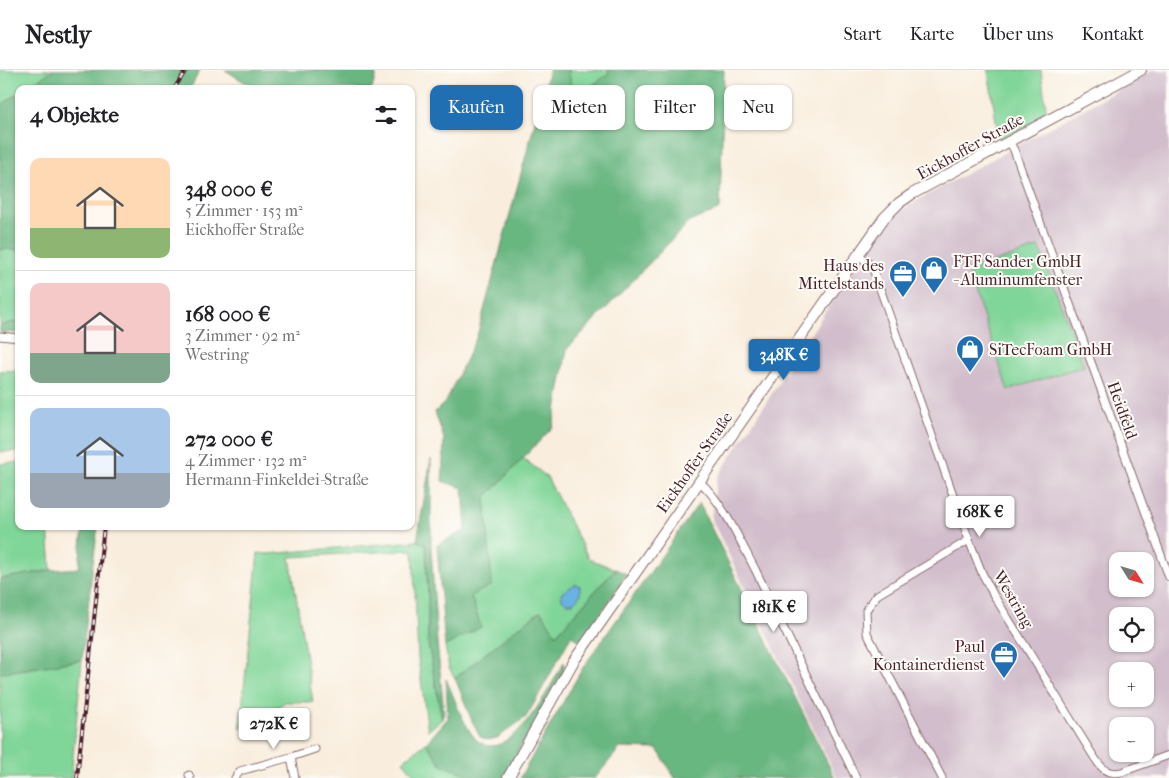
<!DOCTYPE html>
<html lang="de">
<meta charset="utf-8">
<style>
:root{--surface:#fff;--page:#f2f2f2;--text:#202124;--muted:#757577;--line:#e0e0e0;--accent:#1f6fb2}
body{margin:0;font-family:"IM FELL French Canon",serif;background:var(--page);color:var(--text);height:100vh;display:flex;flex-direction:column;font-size:19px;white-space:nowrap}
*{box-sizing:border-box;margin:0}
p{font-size:16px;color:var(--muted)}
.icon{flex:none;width:28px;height:28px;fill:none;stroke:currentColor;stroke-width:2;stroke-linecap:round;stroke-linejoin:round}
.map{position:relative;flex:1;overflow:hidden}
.side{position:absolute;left:15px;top:15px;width:400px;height:445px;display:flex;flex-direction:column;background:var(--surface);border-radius:10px;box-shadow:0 1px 4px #0004}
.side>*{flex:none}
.hud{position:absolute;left:430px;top:15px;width:475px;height:45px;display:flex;gap:10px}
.needle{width:32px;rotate:127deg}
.buttons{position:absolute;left:1109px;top:482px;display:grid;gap:10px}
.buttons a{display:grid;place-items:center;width:45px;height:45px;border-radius:10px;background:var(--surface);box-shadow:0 1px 4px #0004;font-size:25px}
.price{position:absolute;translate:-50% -42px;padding:0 11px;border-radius:5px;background:#fff;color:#222;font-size:16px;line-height:32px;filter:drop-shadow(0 1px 2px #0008)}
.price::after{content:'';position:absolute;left:50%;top:30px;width:15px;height:11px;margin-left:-8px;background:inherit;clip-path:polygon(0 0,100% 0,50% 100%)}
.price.current{background:var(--accent);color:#fff}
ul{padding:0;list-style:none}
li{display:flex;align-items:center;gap:15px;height:125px;padding:0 15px}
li+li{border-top:1px solid var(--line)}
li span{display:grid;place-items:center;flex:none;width:140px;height:100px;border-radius:10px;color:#555}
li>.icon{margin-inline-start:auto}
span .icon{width:60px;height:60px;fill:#fffc;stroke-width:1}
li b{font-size:21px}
h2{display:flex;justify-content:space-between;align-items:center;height:60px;padding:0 15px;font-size:21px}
.pill{padding:0 18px;border-radius:10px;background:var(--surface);box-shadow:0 1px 4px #0004;font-size:18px;line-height:45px}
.pill.current{background:var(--accent);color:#fff}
header{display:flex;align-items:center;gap:30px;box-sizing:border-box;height:70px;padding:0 25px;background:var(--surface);border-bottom:1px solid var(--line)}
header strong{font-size:24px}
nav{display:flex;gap:28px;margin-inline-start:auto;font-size:18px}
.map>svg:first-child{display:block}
</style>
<header>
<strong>Nestly</strong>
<nav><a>Start</a><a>Karte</a><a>Über uns</a><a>Kontakt</a></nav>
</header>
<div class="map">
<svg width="1169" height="708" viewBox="0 0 1169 708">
<rect width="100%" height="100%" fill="#fdfcf7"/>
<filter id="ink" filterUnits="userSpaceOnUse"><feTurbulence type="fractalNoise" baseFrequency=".02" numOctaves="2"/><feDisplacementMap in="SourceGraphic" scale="10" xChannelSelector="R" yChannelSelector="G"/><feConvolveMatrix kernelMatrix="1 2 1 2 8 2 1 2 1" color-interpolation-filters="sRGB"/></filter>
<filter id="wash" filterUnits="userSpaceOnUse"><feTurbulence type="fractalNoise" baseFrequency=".0096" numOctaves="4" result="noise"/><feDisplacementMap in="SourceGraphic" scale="20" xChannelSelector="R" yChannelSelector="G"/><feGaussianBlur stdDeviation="1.12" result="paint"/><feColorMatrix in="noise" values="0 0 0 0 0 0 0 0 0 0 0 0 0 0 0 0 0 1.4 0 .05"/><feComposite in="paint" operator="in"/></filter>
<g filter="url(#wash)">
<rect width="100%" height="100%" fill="#f9eede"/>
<path fill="#d1bdcb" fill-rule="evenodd" d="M1154 0H1169V708H837L711 448 717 408 840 219 893 144ZM1118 491H1145V519H1118ZM1118 546H1145V574H1118ZM1118 601H1145V629H1118ZM1118 656H1145V684H1118Z"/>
<path fill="#80d598" stroke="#657a62" d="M0 0H53L25 19H19V23L0 36Z
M569 0H609V4L590 17 570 15Z
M988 0H1041L1047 45 1045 48 999 70Z
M1039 177 1084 296 1008 320 968 201Z
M0 179 19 180V252L9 253 0 256Z
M19 300V381L0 382V301Z
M523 388 547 407 589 489 615 499 556 565 541 541 515 560 455 608 449 598 445 576 480 557 471 526 492 515 485 428Z
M19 392V456H48L51 500 0 509V394Z
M417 471 426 474 428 530V573L442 649 428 661 418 588 413 480 290 487 313 632H285L259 650 240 658 258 483 267 484Z
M82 590 71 708H0V603Z
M426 673 443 696 480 708H417L403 691Z"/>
<path fill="#68b680" stroke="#596a56" d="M53 0H200L190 19H25Z
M225 0H377L372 19 254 18Z
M549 0H569L571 15 590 17 608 4 609 0H724L720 139 689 152 567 279 553 357 485 428 492 515 471 526 481 557 445 576 437 475 466 460 463 418 442 411 444 369 435 342 446 331 477 266Z
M19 23V180L0 179V36Z
M17 252H19V263L0 262V256L9 253Z
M431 389V479L437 572 444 642 442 649 428 573V530L426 474 417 471Z
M699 433 835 708H675L657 679 620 678 595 708H520L582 599Z
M83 456H98L93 493 82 590 0 603V509L51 500 79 498Z
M615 499 627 504 582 572 571 566 536 630 526 647 497 668 488 670 480 667 472 651 455 608 515 560 541 541 556 565Z
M564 592V601L503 708H480L443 696 426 673 448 648 446 609C453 624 465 660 477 670 509 699 552 613 564 592Z"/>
<path fill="#6bb2e2" stroke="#5a6886" d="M576 514 580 516V525L573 533H566L562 529 561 523Z"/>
</g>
<g filter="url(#ink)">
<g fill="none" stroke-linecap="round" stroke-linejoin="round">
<g stroke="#87676a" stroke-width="9">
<path id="street" d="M1009 71 1014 80 1169 507
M858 185 872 196 969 470 982 503 993 524 1094 687C1102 699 1107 705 1122 702L1169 685
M0 266 19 268
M699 411C723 432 740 471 755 499L856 708
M291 687 315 679
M189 705 190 708
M235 708 240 701 291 687 295 708
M942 708 867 563 866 540 877 525 969 470"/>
</g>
<g stroke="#87676a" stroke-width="12">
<path id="secondary" d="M508 708 573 592 884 148 899 133 912 124 1141 0"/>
</g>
<use href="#street" stroke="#fff" stroke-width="7"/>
<use href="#secondary" stroke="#fff" stroke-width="10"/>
<g stroke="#4a1f2b" stroke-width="4">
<path id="rail" d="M174 19 186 0
M77 708 104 456"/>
</g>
<use href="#rail" stroke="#fdfcf7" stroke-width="2" stroke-dasharray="5.5" stroke-linecap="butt"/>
</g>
</g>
<defs>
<g id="shop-pin" transform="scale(1.4375)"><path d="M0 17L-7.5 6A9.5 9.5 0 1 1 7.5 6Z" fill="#1f6fb2" stroke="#fdfcf7"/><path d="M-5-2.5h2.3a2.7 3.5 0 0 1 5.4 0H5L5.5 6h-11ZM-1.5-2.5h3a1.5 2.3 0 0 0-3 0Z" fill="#fff"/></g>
<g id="office-pin" transform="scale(1.4375)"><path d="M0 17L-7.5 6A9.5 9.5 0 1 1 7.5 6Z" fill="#1f6fb2" stroke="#fdfcf7"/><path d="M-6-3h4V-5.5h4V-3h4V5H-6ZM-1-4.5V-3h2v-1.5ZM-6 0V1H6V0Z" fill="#fff"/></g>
</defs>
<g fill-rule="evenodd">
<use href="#shop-pin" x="934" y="200"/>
<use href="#office-pin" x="903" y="204"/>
<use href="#shop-pin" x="970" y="279"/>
<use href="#office-pin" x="1004" y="585"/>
</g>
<g text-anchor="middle" stroke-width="4" stroke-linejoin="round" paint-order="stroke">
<g font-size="16" fill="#4a1f2b" stroke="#fdfcf7">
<text transform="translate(970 76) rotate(-29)" y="6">Eickhoffer Straße</text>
<text transform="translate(1123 340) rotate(70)" y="6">Heidfeld</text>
<text transform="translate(694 392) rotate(-55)" y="6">Eickhoffer Straße</text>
<text transform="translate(1014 529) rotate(60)" y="6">Westring</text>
</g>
<g font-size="16" fill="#4a1f2b" stroke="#fdfcf7" text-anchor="start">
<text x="953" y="197">FTF Sander GmbH<tspan x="953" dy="18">- Aluminumfenster</tspan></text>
<text x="884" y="201" text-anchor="end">Haus des<tspan x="884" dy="18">Mittelstands</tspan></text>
<text x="989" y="285">SiTecFoam GmbH</text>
<text x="985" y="582" text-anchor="end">Paul<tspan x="985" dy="18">Kontainerdienst</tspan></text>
</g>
</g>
</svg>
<div class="buttons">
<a><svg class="needle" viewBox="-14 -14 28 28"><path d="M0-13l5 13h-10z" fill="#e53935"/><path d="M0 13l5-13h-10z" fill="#757577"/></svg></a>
<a><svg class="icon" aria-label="locate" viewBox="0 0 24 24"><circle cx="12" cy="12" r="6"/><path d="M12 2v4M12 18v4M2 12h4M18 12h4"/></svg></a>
<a>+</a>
<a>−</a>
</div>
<b class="price current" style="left:784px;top:311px">348K €</b>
<b class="price" style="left:980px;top:468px">168K €</b>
<b class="price" style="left:774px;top:563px">181K €</b>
<b class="price" style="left:274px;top:680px">272K €</b>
<div class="hud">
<a class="pill current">Kaufen</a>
<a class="pill">Mieten</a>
<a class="pill">Filter</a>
<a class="pill">Neu</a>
</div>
<section class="side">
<h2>4 Objekte<svg class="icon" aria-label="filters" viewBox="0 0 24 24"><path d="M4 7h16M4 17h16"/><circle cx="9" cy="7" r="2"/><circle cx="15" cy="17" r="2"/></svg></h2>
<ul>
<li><span style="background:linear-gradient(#ffd9b3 70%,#8fb573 0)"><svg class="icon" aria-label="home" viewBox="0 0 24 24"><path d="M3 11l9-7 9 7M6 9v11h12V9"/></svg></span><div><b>348 000 €</b><p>5 Zimmer · 153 m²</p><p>Eickhoffer Straße</p></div></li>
<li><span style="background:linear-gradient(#f6c9c9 70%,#7fa58c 0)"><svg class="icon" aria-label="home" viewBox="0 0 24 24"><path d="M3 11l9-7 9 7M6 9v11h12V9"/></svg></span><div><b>168 000 €</b><p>3 Zimmer · 92 m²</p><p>Westring</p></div></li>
<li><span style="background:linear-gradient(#a9c7e8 65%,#9aa5b1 0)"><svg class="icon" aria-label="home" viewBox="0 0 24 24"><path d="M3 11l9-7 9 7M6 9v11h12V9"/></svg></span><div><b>272 000 €</b><p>4 Zimmer · 132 m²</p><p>Hermann-Finkeldei-Straße</p></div></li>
</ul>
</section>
</div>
